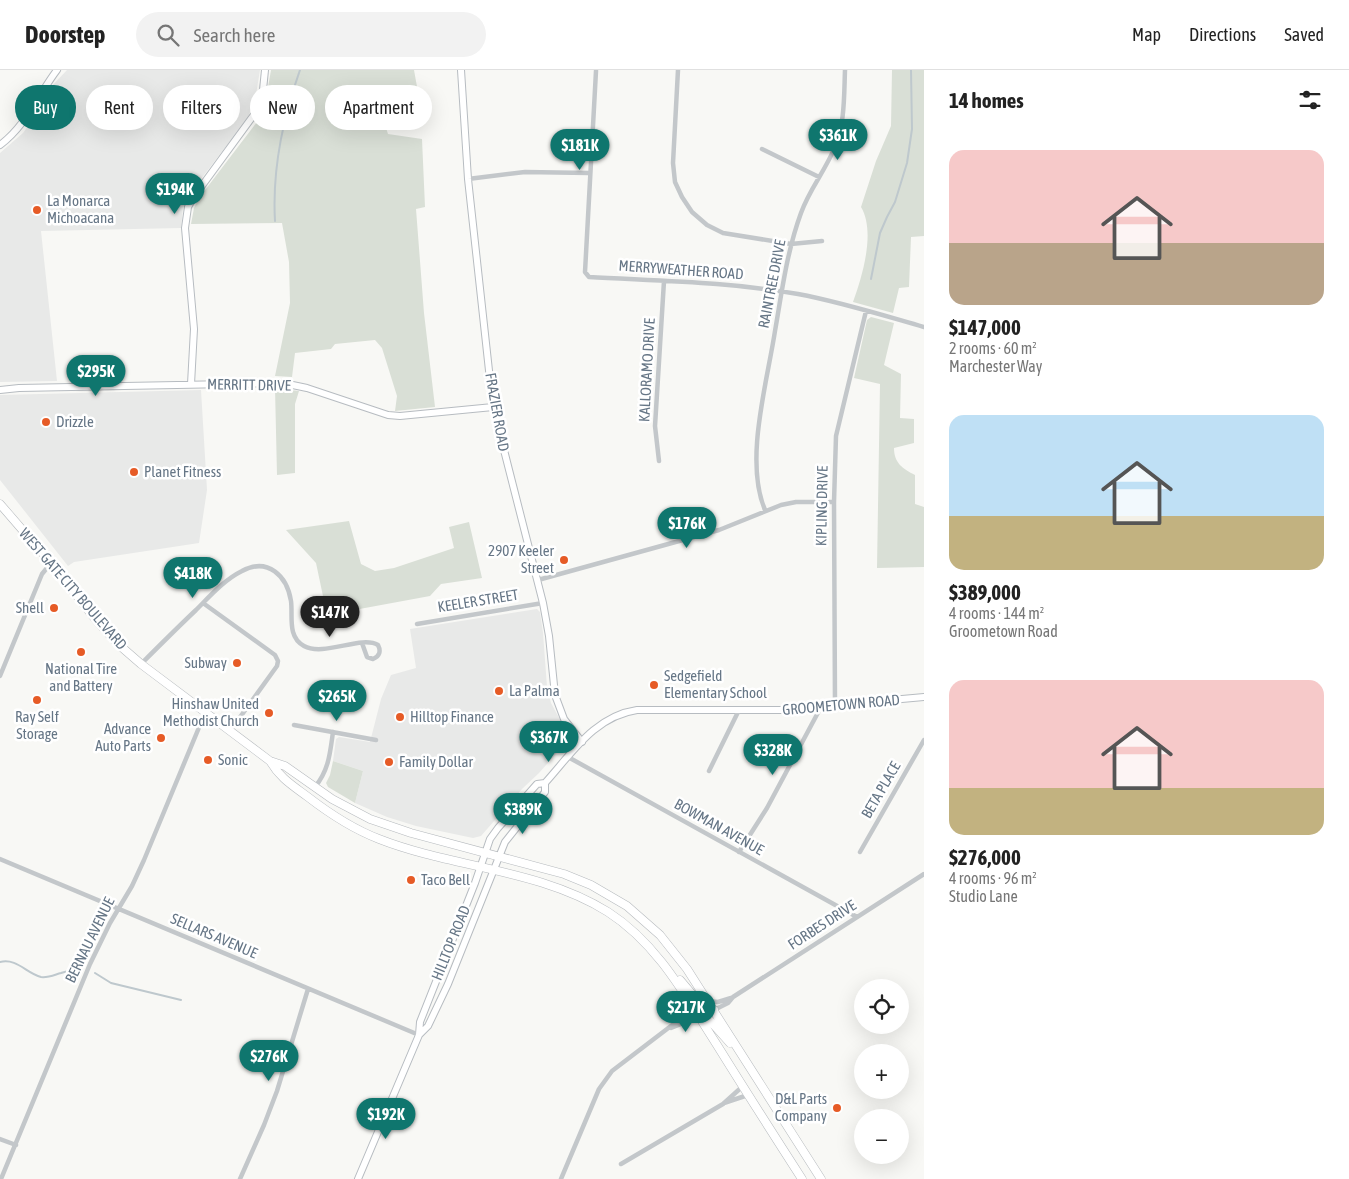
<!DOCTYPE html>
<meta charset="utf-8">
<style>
:root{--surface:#fff;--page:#f2f2f2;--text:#222;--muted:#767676;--line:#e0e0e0;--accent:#0f766e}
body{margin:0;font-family:"Asap Condensed",sans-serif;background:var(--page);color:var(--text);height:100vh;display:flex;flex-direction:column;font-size:19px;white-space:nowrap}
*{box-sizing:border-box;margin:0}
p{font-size:16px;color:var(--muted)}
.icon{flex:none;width:28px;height:28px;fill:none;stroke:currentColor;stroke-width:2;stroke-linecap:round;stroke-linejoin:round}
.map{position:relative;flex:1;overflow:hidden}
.sheet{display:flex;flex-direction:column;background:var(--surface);width:425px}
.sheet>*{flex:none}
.banner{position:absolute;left:15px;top:15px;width:475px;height:45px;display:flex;gap:10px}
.controls{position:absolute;left:854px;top:909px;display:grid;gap:10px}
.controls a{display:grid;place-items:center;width:55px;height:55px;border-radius:50%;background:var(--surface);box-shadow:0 5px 20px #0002;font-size:25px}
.price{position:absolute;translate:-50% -42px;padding:0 11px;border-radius:18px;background:var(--accent);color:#fff;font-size:16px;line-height:32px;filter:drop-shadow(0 1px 2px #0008)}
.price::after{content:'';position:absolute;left:50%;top:30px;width:15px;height:11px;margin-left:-8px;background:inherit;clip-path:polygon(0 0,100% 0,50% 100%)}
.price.active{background:#222;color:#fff}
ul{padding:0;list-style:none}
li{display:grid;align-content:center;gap:10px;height:265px;padding:0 25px}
li span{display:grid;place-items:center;height:155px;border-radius:15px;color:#555}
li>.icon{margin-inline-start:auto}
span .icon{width:90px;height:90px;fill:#fffc;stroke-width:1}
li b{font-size:21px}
h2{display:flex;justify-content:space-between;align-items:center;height:60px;padding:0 25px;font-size:21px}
.chip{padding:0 18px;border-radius:22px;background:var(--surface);box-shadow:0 5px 20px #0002;font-size:18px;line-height:45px}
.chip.active{background:var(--accent);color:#fff}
header{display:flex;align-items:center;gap:30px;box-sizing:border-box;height:70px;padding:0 25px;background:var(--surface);border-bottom:1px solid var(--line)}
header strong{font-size:24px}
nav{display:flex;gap:28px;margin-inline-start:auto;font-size:18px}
.search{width:350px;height:45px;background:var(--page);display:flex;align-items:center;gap:12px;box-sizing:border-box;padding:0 18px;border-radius:28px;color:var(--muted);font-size:19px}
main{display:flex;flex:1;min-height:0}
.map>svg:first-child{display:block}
</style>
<header>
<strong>Doorstep</strong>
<div class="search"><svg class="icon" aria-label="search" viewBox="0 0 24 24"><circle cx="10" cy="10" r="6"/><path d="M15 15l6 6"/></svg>Search here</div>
<nav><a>Map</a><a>Directions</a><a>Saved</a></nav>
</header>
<main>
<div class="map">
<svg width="924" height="1109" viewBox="0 0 924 1109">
<rect width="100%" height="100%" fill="#f8f8f5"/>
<path fill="#e8e9e8" d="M67 0H260L255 31 247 49 191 122 183 138 181 158 41 161 57 311 0 312V83L23 63 31 52 50 18Z
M201 320 207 420 199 473 74 492 68 496 0 410V325Z
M537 539 540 542 543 563 547 617 551 633 570 668 539 703 522 719 481 766 473 768 416 756 387 747 355 733 363 701 333 691 336 669 339 667 370 672 381 629 391 605 416 598 410 559Z"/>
<path fill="#d9dfd6" d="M271 0H414L421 39 382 45 388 64 422 69 425 137 416 139 424 243 435 337 395 341 397 326 382 278 375 270 335 274 331 279 295 283 292 307 275 306 290 233 289 192 282 153 191 154 194 138 199 128 257 52 267 23Z
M892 0H924V166L911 167 909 217 899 218 893 243 853 232C862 207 876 162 861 137L876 91 891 56Z
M871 247 894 253 884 295 901 304 900 348 914 349V373L894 378C894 393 903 399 915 405V434L924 437V497L877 498 880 314 854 308 867 250Z
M275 318 299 321 295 334V403L277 405Z
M349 451 361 494 375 501 394 498 454 478 449 457 469 452 482 508 441 514 430 526 327 545 316 493 286 460Z
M333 691 363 701 355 733 328 717 326 713 330 705Z"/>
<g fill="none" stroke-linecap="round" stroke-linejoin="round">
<path stroke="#bec8cd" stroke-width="2" d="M275 151C272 99 283 48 300 0
M871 209 880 163 887 147 895 132 907 93 912 59 911 0
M0 892C17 888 26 903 41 907 48 908 54 905 61 903 66 901 72 901 77 902
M95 903 111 913 181 930"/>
<g stroke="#b7bcc1" stroke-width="8">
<path id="secondary" d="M461 0 468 109 493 337 543 533 549 566 555 625 564 649 582 672
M0 75C26 56 38 25 57 0
M191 314 194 259 185 158 188 137 193 128 256 42 263 20 265 0
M0 320 19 318 283 313 307 318 388 345 400 346 493 337
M419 965 420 952 475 813 490 769 498 758 537 714 545 713C572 683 595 646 637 640H781L924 627
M358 1109 419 965 428 956 448 914 505 772 545 722V713"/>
</g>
<g stroke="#b6babe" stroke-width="9">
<path id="primary" d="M0 434 51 493 96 550 118 574 141 594 270 691C280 708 292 715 308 727 330 744 353 759 379 769 453 798 539 799 608 842 658 874 686 927 717 975 745 1020 773 1064 802 1109
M270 691 285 696 332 729 370 749 411 763 564 804 591 815 627 836 660 865 687 899 821 1109
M680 910 702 936 714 940
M695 941 705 945 730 973"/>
</g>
<path stroke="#c3c7ca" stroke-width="4.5" d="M678 0 673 93 675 112 682 127 692 142 707 155 723 163 791 174 822 171
M596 1 585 202 589 207C659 211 730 212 798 224 841 232 882 245 924 257
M762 79 819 107
M468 109 525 102 589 103
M659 391 655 356 664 211
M765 440C744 391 767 313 775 261 782 221 787 181 801 143 809 120 825 101 834 79 845 55 844 26 845 0
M538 510 719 460 781 435 796 432H834
M203 533 275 585 278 591 277 596 230 661
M417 554 543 533
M141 594C159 576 177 558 196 540 210 526 224 510 242 501 268 487 287 506 291 531 293 546 287 567 304 576 324 587 361 565 378 575 381 581 380 586 373 589L367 587 362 573
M0 606 42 504 51 493
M835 636 834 432 836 366 866 241
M294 655 376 670
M568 687 857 847
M709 701 739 640
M315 717C329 700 330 683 333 662
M739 782 767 738 821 637
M860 782 924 670
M0 789 419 965
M708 931 718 932 731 928
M714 940 728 933 733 927 924 804
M671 958 691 950 701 951
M724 1033 748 1025
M0 1069 16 1075
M621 1094 723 1034 743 1016
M1 1109 90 894 110 853 132 816 144 790 205 643
M240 1109 264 1055 277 1021 308 919
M561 1109 599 1019 612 1001 688 943 695 941"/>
<use href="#secondary" stroke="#fff" stroke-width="6"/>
<use href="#primary" stroke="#fff" stroke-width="8"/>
</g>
<g fill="#e65b26" stroke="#fff" stroke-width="2">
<circle cx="37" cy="140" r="5"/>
<circle cx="46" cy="352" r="5"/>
<circle cx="134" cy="402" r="5"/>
<circle cx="564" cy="490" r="5"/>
<circle cx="54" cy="538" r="5"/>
<circle cx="81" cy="582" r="5"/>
<circle cx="237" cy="593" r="5"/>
<circle cx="654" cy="615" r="5"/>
<circle cx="499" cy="621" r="5"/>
<circle cx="37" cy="630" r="5"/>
<circle cx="269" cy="643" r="5"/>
<circle cx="400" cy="647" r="5"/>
<circle cx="161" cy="668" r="5"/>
<circle cx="208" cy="690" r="5"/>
<circle cx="389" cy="692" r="5"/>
<circle cx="411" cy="810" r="5"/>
<circle cx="837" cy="1038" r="5"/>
</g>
<g text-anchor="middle" stroke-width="5" stroke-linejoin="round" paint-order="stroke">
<g font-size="15" fill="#667686" stroke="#fff" text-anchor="start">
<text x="47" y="136">La Monarca<tspan x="47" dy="17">Michoacana</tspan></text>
<text x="56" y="357">Drizzle</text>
<text x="144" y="407">Planet Fitness</text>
<text x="554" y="486" text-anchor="end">2907 Keeler<tspan x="554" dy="17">Street</tspan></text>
<text x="44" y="543" text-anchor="end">Shell</text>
<text x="227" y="598" text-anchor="end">Subway</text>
<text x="81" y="604" text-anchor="middle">National Tire<tspan x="81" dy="17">and Battery</tspan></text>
<text x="664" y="611">Sedgefield<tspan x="664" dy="17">Elementary School</tspan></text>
<text x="509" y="626">La Palma</text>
<text x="259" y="639" text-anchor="end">Hinshaw United<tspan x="259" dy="17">Methodist Church</tspan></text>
<text x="37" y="652" text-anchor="middle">Ray Self<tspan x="37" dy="17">Storage</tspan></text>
<text x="410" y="652">Hilltop Finance</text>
<text x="151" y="664" text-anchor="end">Advance<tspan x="151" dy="17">Auto Parts</tspan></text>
<text x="218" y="695">Sonic</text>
<text x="399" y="697">Family Dollar</text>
<text x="421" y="815">Taco Bell</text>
<text x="827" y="1034" text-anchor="end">D&amp;L Parts<tspan x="827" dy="17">Company</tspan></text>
</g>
<g font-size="15" fill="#667686" stroke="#fff">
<text transform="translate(681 200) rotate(4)" y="5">MERRYWEATHER ROAD</text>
<text transform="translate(772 214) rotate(-79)" y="5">RAINTREE DRIVE</text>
<text transform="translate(647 300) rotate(-87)" y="5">KALLORAMO DRIVE</text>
<text transform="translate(249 315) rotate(1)" y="5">MERRITT DRIVE</text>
<text transform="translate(497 342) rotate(80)" y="5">FRAZIER ROAD</text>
<text transform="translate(822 436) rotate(-89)" y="5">KIPLING DRIVE</text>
<text transform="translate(73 519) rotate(49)" y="5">WEST GATE CITY BOULEVARD</text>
<text transform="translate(478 531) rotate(-9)" y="5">KEELER STREET</text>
<text transform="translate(841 635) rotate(-5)" y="5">GROOMETOWN ROAD</text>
<text transform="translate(881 720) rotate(-60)" y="5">BETA PLACE</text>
<text transform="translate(719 757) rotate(29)" y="5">BOWMAN AVENUE</text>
<text transform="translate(822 855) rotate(-33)" y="5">FORBES DRIVE</text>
<text transform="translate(214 866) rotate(23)" y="5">SELLARS AVENUE</text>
<text transform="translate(90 870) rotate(-64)" y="5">BERNAU AVENUE</text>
<text transform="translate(451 873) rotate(-68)" y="5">HILLTOP ROAD</text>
</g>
</g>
</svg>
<div class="controls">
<a><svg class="icon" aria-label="locate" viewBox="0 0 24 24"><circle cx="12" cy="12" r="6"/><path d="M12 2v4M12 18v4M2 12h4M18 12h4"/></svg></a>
<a>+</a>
<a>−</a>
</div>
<b class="price" style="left:838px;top:91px">$361K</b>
<b class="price" style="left:580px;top:101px">$181K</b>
<b class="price" style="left:175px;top:145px">$194K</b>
<b class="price" style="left:96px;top:327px">$295K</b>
<b class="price" style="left:687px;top:479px">$176K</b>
<b class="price" style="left:193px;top:529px">$418K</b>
<b class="price active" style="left:330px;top:568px">$147K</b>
<b class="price" style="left:337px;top:652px">$265K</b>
<b class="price" style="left:549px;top:693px">$367K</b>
<b class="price" style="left:773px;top:706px">$328K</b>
<b class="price" style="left:523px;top:765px">$389K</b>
<b class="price" style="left:686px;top:963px">$217K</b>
<b class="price" style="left:269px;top:1012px">$276K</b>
<b class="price" style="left:386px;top:1070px">$192K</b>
<div class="banner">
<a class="chip active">Buy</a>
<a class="chip">Rent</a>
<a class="chip">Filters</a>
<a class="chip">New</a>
<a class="chip">Apartment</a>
</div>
</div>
<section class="sheet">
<h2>14 homes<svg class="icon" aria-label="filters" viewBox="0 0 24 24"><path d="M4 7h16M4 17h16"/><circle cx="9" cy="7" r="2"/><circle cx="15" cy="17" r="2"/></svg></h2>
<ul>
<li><span style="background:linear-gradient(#f6c9c9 60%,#b9a48a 0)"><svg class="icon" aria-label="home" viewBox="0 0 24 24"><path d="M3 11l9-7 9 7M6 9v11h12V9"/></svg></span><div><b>$147,000</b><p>2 rooms · 60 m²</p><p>Marchester Way</p></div></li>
<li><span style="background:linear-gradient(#bfe0f5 65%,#c2b280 0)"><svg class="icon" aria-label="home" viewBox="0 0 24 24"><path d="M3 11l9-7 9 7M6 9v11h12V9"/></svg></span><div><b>$389,000</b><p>4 rooms · 144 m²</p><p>Groometown Road</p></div></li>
<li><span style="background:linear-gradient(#f6c9c9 70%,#c2b280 0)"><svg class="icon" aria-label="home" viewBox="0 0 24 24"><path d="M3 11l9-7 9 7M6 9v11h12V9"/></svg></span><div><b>$276,000</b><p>4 rooms · 96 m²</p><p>Studio Lane</p></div></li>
</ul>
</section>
</main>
